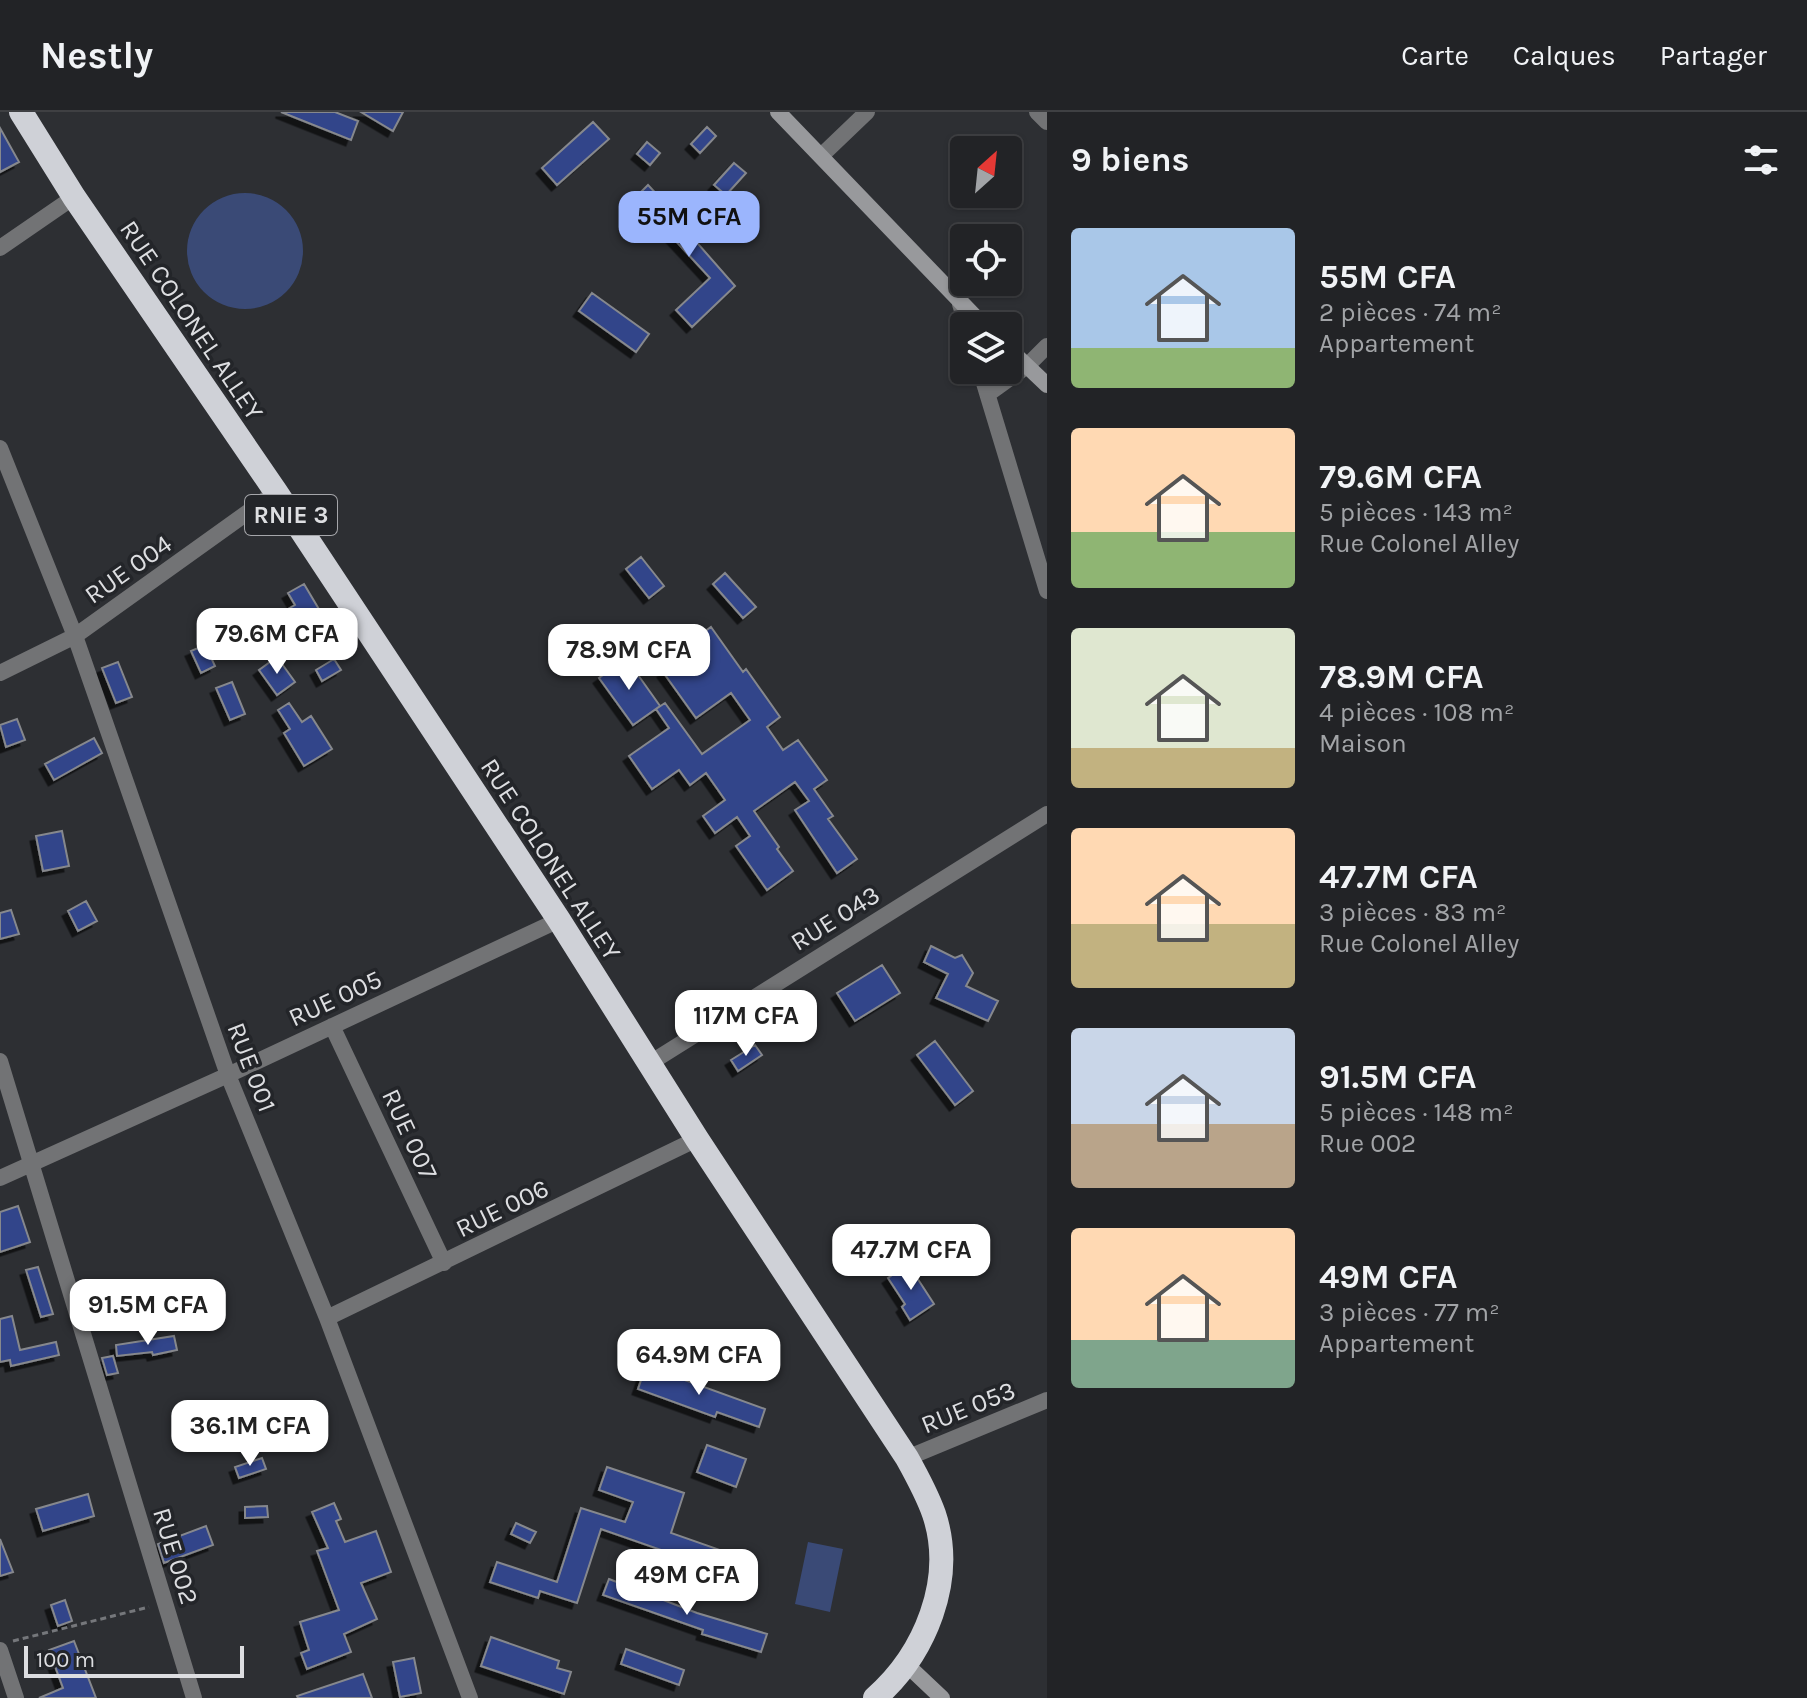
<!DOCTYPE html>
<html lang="fr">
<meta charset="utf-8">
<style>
:root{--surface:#222326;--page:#2a2b2e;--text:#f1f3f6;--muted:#a2a4a7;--line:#3f4043;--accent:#9bb5fd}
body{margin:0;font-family:Karla,sans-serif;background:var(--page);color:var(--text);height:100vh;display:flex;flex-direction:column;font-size:30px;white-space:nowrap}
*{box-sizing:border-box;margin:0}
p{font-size:26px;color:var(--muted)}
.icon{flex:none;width:44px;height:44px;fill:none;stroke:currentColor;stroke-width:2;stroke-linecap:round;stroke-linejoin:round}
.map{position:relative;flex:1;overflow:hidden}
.sheet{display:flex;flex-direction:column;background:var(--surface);width:760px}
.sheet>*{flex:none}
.needle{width:52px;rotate:27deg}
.buttons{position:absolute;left:950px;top:24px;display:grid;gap:16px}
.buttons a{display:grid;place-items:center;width:72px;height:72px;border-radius:8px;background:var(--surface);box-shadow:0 2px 6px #0004,0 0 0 2px var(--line);font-size:40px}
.scale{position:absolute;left:24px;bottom:20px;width:220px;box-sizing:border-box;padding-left:8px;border:4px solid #dddee1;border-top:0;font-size:22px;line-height:28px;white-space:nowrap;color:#dddee1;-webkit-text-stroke:6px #232529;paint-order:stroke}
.price{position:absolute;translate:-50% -68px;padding:0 18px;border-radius:16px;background:#fff;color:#222;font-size:26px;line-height:52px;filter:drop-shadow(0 2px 4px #0008)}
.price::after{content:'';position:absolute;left:50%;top:48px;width:24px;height:18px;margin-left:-12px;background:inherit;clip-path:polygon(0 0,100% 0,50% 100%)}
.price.selected{background:var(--accent);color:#111}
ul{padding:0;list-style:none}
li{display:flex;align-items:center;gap:24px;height:200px;padding:0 24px}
li span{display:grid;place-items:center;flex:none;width:224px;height:160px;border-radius:8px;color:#555}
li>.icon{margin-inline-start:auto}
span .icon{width:96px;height:96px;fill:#fffc;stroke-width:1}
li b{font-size:34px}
h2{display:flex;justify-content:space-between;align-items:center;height:96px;padding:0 24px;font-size:34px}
header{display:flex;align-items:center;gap:48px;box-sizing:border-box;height:112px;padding:0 40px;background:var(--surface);border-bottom:2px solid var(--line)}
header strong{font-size:38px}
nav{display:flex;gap:44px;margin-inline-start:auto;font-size:28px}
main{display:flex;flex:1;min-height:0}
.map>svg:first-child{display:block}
</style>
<header>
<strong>Nestly</strong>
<nav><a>Carte</a><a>Calques</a><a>Partager</a></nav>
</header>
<main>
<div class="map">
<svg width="1047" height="1586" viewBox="0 0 1047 1586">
<defs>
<filter id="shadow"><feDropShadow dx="-5.5" dy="5.5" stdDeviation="0" flood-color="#0009"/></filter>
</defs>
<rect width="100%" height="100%" fill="#2d2f33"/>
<path fill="#3a4a76" d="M187 139a58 58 0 1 1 116 0a58 58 0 1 1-116 0Z
M808 1430 843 1437 830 1500 795 1492Z"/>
<path fill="#30448a" stroke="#86888d" stroke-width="2" filter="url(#shadow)" d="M281 0H335L358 9 351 28Z
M361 0H403L393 19Z
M593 10 609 27 557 73 542 56Z
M707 15 716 24 700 41 691 32Z
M0 16 19 50 0 60Z
M647 30 660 41 650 53 637 42Z
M734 51 746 61 726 83 714 73Z
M648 73 695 123 692 125 735 174 692 215 676 198 710 166 648 99 634 87Z
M592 181 649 222 636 240 579 199Z
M641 445 664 474 649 486 626 457Z
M725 461 756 495 743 506 713 472Z
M304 472 320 499 268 532 257 515 295 493 288 481Z
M234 498 253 525 240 534 221 507Z
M711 515 743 560 746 557 780 605 767 615 783 638 798 628 827 668 814 677 833 704 828 707 857 747 837 761 795 698 809 689 795 670 754 699 779 735 777 737 793 759 767 778 736 734 750 724 737 705 715 721 703 704 725 688 706 661 690 673 679 658 652 677 629 644 669 616 656 597 665 591 702 642 750 608 731 581 696 606 663 560 701 533 696 526Z
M205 533 215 554 201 561 191 539Z
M277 545 295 570 277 583 259 558Z
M626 546 660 594 633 613 599 566Z
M334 547 341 558 322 569 316 558Z
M118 550 132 585 116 591 102 556Z
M232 570 245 602 230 608 216 576Z
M289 591 302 610 311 604 332 637 304 654 284 621 290 617 278 598Z
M17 607 25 628 6 635 0 613Z
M94 626 102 641 54 668 45 652Z
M62 719 69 754 43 759 36 724Z
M86 789 97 809 78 819 68 799Z
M11 798 19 822 0 827V801Z
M931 834 955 846 962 843 973 861 966 874 998 889 988 909 936 886 948 862 924 850Z
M882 853 900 881 855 909 837 881Z
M935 929 973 979 955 993 917 943Z
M755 933 762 943 738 959 731 948Z
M18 1094 30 1130 0 1140V1100Z
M908 1152 934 1192 910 1208 902 1195 905 1192 888 1166Z
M38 1155 53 1202 41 1205 26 1158Z
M12 1204 20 1238 56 1230 59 1243 11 1254 10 1248 0 1250V1207Z
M174 1224 177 1238 153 1243 152 1240 117 1244 116 1233Z
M113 1244 118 1261 107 1263 102 1246Z
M646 1254 765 1297 759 1315 717 1300 715 1305 638 1277Z
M707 1333 746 1347 736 1375 697 1360Z
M262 1346 266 1357 239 1366 235 1355Z
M607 1355 684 1381 671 1421 720 1438 711 1463 667 1448 670 1441 601 1417 577 1491 540 1479 538 1486 490 1470 497 1450 557 1470 581 1396 625 1410 633 1390 599 1378Z
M88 1382 94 1404 43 1419 36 1397Z
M334 1391 341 1407 336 1409 345 1430 376 1419 391 1460 361 1471 377 1507 344 1522 351 1540 307 1557 301 1541 309 1538 300 1510 339 1498 317 1439 328 1436 312 1400Z
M267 1394 268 1405 245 1406V1395Z
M516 1411 536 1420 530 1431 511 1422Z
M206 1414 213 1433 164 1451 158 1432Z
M0 1427 13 1460 0 1464Z
M609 1467 697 1501 767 1522 761 1540 702 1522 703 1518 603 1483Z
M65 1488 72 1509 58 1514 51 1493Z
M491 1525 559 1549 557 1556 571 1560 564 1582 481 1554Z
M74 1529 96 1586H39L63 1576 49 1538Z
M626 1537 684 1558 679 1573 621 1552Z
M414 1546 421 1581 400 1585 393 1550Z
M363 1562 372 1586H298L297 1584Z"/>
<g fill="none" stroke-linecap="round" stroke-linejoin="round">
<path stroke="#75777b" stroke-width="3" stroke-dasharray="6 4" stroke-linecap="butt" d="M13 1529 149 1495"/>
<path stroke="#727375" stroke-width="16" d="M1037 0 1047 10
M821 44 867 0
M0 136 74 85
M960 192 967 214
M980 258 1047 479
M988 282 1027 254 1047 234
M0 336 75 524 228 963 327 1206 470 1586
M0 561 75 524 276 380
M332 914 444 1151
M0 949 194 1586
M650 951 1047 702
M0 1066 228 963 559 808
M327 1206 697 1027
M907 1346 1047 1288
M0 1538 16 1586"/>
<path stroke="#98999c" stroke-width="16" d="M778 0 984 214
M1008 236 1047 273
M907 1553 942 1586"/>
<path stroke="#cfd1d7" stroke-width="24" d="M21 0 74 85 276 380 559 808 697 1027 907 1346C917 1364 927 1382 934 1402 956 1468 925 1542 875 1586"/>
</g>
<g text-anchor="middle" stroke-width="7" stroke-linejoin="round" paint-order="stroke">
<rect fill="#232529" stroke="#a5a6aa" stroke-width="2" x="245" y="383" width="92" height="40" rx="6"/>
<g font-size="24" font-weight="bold" fill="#dddee1">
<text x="291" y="411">RNIE 3</text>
</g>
<g font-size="26" fill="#dddee1" stroke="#232529">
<text transform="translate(192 208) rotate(56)" y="9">RUE COLONEL ALLEY</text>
<text transform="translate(128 457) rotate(-35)" y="9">RUE 004</text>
<text transform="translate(551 747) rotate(57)" y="9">RUE COLONEL ALLEY</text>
<text transform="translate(835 806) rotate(-32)" y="9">RUE 043</text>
<text transform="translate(335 886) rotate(-25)" y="9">RUE 005</text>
<text transform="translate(252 955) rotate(69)" y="9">RUE 001</text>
<text transform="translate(410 1022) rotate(65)" y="9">RUE 007</text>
<text transform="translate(502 1096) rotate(-26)" y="9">RUE 006</text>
<text transform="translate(968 1295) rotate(-22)" y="9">RUE 053</text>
<text transform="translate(176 1444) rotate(73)" y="9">RUE 002</text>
</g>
</g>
</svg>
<div class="buttons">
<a><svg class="needle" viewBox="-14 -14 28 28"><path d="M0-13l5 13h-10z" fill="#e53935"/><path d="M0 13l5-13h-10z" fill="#a2a4a7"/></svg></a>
<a><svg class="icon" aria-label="locate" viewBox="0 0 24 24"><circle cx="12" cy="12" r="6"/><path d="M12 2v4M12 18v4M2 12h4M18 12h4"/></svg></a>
<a><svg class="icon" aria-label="layers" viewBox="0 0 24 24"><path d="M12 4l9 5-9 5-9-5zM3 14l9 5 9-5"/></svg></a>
</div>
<div class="scale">100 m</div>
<b class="price selected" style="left:689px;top:147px">55M CFA</b>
<b class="price" style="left:277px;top:564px">79.6M CFA</b>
<b class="price" style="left:629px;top:580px">78.9M CFA</b>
<b class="price" style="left:746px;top:946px">117M CFA</b>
<b class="price" style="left:911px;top:1180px">47.7M CFA</b>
<b class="price" style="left:148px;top:1235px">91.5M CFA</b>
<b class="price" style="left:699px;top:1285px">64.9M CFA</b>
<b class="price" style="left:250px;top:1356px">36.1M CFA</b>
<b class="price" style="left:687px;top:1505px">49M CFA</b>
</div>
<section class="sheet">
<h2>9 biens<svg class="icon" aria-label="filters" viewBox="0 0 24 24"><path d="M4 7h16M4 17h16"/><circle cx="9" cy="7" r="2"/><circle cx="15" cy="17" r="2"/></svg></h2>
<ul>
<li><span style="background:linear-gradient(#a9c7e8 75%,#8fb573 0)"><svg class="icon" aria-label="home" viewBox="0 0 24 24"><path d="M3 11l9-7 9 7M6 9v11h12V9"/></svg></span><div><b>55M CFA</b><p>2 pièces · 74 m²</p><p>Appartement</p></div></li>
<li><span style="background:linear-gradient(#ffd9b3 65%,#8fb573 0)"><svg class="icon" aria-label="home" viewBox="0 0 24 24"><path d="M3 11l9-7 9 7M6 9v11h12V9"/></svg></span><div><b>79.6M CFA</b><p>5 pièces · 143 m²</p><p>Rue Colonel Alley</p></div></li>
<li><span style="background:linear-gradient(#dfe7d0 75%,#c2b280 0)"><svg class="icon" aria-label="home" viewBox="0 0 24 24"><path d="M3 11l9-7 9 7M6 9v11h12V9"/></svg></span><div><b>78.9M CFA</b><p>4 pièces · 108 m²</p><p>Maison</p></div></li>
<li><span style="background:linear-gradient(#ffd9b3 60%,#c2b280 0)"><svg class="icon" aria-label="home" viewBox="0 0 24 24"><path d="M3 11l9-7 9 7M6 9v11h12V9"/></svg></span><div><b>47.7M CFA</b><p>3 pièces · 83 m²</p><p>Rue Colonel Alley</p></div></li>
<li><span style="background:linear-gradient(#c9d6e8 60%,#b9a48a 0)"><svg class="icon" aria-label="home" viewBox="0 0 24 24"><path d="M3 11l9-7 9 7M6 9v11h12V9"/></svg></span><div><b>91.5M CFA</b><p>5 pièces · 148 m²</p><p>Rue 002</p></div></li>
<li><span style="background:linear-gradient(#ffd9b3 70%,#7fa58c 0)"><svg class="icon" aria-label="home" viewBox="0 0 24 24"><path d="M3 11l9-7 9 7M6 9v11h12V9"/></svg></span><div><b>49M CFA</b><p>3 pièces · 77 m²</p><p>Appartement</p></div></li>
</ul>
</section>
</main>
